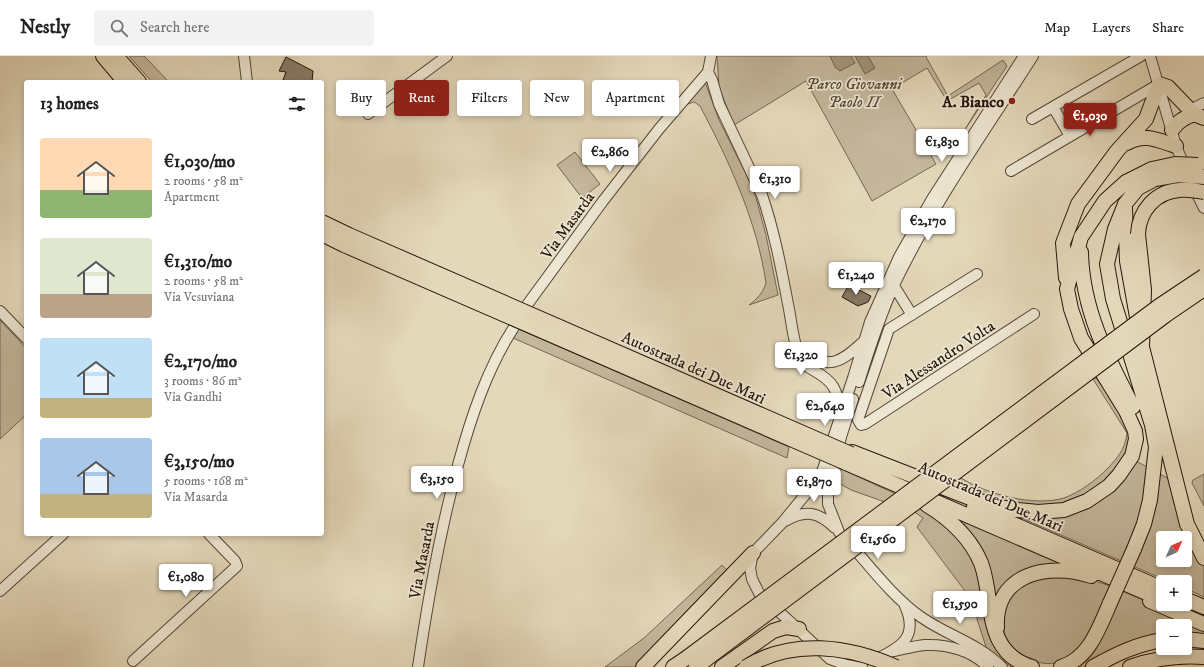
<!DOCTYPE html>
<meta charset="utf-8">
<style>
:root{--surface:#fff;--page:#f2f2f2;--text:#222;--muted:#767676;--line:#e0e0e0;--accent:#8f2418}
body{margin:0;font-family:"IM FELL DW Pica",serif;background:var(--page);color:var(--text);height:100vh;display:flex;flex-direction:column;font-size:15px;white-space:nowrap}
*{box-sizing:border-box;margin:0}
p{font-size:13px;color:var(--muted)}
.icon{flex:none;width:22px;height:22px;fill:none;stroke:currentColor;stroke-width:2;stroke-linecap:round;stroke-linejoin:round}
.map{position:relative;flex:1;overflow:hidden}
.side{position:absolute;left:24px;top:24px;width:300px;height:456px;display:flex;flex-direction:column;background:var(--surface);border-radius:4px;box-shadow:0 2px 6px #0003}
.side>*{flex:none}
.banner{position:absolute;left:336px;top:24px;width:380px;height:36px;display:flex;gap:8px}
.needle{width:26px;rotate:45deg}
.fabs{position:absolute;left:1156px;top:475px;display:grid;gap:8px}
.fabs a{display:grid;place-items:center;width:36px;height:36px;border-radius:4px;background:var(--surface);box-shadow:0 2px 6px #0003;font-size:20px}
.price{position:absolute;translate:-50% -34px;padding:0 9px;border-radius:4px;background:#fff;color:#222;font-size:13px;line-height:26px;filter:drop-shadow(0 1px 2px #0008)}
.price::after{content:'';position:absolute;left:50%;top:24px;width:12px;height:9px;margin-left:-6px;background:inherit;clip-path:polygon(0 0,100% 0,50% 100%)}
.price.selected{background:var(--accent);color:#fff}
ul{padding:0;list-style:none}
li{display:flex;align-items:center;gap:12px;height:100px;padding:0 16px}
li span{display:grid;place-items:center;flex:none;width:112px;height:80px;border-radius:4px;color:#555}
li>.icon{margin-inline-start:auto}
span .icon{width:48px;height:48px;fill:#fffc;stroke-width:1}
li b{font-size:17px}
h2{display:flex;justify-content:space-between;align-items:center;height:48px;padding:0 16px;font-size:17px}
.tag{padding:0 14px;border-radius:4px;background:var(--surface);box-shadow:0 2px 6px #0003;font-size:14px;line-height:36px}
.tag.selected{background:var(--accent);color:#fff}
header{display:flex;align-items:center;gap:24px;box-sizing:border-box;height:56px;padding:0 20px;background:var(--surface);border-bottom:1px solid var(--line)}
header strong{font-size:19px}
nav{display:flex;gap:22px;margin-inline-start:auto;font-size:14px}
.search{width:280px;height:36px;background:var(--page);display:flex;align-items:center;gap:10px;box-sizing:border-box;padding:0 14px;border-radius:4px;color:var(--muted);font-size:15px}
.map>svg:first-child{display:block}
</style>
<header>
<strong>Nestly</strong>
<div class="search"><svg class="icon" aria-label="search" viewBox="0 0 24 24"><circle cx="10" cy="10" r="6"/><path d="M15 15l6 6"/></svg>Search here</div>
<nav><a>Map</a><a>Layers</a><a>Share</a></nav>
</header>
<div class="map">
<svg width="1204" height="611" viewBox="0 0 1204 611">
<rect width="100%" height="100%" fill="#e4d8ba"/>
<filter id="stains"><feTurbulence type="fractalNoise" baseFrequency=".005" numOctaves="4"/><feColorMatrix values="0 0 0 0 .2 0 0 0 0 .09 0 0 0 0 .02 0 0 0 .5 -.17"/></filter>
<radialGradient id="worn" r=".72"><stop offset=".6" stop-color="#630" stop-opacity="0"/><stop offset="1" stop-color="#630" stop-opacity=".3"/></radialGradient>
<path fill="#c4b79c" stroke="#746653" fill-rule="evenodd" d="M129 0H144L169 26H152Z
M717 0H927L926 1 948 40 1003 4 1007 10 964 75 986 39 979 27 947 45 927 12 892 33 936 108 872 145 806 25 734 69 719 31Z
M705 26 719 64 750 126 756 142 766 179 778 239 749 249C757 243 763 237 766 227 757 165 729 105 700 50L694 46 685 49Z
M575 96 600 128 582 142 557 109Z
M0 264 26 292V359L0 383Z
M519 273 789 391 787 402 513 282Z
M1096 322 1123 356 1134 379 1116 420 1070 449 1023 451 950 430 961 422C986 438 1034 451 1064 442 1080 436 1095 425 1107 413 1118 401 1125 394 1127 377L1093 323Z
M1136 405 1171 424 1204 509V541L1185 532V526H1170L1019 461 1055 458ZM1163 482H1185V504H1163Z
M841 413 927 452 975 498 990 568 1023 611H1011L986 591 977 563V551L917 471 923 462 916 457 851 434 837 426Z
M1204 418V450L1192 427 1193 424Z
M966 466 1062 507 1061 510H1046L997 549 977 485 964 469Z
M722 509 727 514 639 611H605L644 582Z
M1077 519 1110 530 1204 570V579L1185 578V570H1163V580L1087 611H1072L1083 592C1075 596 1065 605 1056 607 1033 611 1006 594 1003 571 1002 565 1003 555 1005 549 1007 541 1018 531 1023 525Z"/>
<path fill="#a3967e" stroke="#716250" d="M830 0H851L855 7 840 15 835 11Z
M855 0H868L875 12 865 18Z"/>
<path fill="#887a66" stroke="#25150a" d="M286 1 313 15 312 26H293L283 24 286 16 279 15Z
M849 229 871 240 868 246 858 250 842 241Z"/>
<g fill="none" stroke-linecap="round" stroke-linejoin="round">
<g stroke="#554636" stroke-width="12">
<path id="minor" d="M244 0 247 26
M711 0 708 16 712 24 719 48 762 139C774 174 781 211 788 248 792 267 793 288 801 305 803 310 809 311 813 314 833 325 839 334 839 358
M1150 0 1176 90 1186 114
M1053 51 1070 80
M1190 54 1204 47
M368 58 447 0
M1032 63 1141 0
M1011 115 1159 28
M1193 130 1204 152
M977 218 889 273 858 364 861 369 865 368 1034 258
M894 230 912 259
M527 249 603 145 659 73 708 16
M0 255 26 282
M800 299C832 311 838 309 863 286
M859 326C869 294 880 260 894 229 933 148 985 75 1033 0
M785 465C805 453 819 456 835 472
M839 476 828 448V434L841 381 853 343
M850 488C872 513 894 542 921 561 948 580 976 586 1002 611
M0 535 63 478
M894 595C904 593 914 590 925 589 948 588 972 595 988 611
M874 604C901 592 919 581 905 550
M133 605 237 510 235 505 209 478
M862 610 847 609 830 603 759 537 752 523 750 512 753 497 782 467 814 428 823 413 853 322 870 266 899 201 932 143 1024 0
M418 611C428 543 440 475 458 409 471 361 487 313 514 271"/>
</g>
<g stroke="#25150a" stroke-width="16">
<path id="highway" d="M103 0 125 26
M116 0 139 26
M1172 74C1178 65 1184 62 1194 58
M1127 87C1145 77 1157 84 1176 90
M1125 152 1127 205 1137 261
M1138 178 1144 234 1142 291 1187 468 1204 502
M1081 196C1082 253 1107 301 1133 351
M1066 222 1063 187 1078 148 1117 95 1146 63 1159 28 1168 31 1194 58 1204 62
M852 396 970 442 999 451 1018 454 1038 456 1064 454 1087 445 1109 430 1119 419 1132 400 1136 383 1135 375 1126 355 1081 282 1071 253 1067 233 1081 181 1105 145 1126 126 1152 113
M846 407 1163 544
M927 449C950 463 970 481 981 507 995 544 982 596 1032 611
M974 451 1163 533
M1134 493 1144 468 1150 444 1156 391 1152 369 1113 243 1107 208 1115 173 1125 148 1138 132 1155 123
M1185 543 1204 551
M1150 545 1204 568
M997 572C994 517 1049 506 1091 520
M1185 583 1204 585
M643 611 753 497
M673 611 685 603
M722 611 773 575 786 571 799 573
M1061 611C1089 603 1099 572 1110 547
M1093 611C1116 598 1137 588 1163 584
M1130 611C1155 602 1178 599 1204 601"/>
</g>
<use href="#minor" stroke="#ede6d2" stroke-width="10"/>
<use href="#highway" stroke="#e4d8ba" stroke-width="14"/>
<g stroke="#25150a" stroke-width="16" stroke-linecap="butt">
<path id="highway-bridge" d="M1152 113 1175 108 1198 109
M1155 123 1178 119 1204 121
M322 166 349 179 851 398
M322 178 344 189 846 407
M1138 178C1139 155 1155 136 1179 134 1187 133 1196 135 1204 136
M1110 547 1134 493
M685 603 1159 250 1204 220
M696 611 1166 259 1204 233
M746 611C792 582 849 590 896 611"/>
</g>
<use href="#highway-bridge" stroke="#e4d8ba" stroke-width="14"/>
</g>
<circle fill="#8f2418" stroke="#ede6d2" stroke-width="1.5" cx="1012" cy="45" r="4"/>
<g text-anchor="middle" stroke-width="3.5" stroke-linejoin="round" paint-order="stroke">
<g font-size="16" font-style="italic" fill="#554636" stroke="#ede6d2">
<text x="854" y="33">Parco Giovanni<tspan x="854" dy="18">Paolo II</tspan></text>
</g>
<g font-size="16" font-weight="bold" fill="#25150a" stroke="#ede6d2" text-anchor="end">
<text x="1004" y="51">A. Bianco</text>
</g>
<g font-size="16" fill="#25150a" stroke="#ede6d2">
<text transform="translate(567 169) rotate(-54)" y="6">Via Masarda</text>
<text transform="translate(938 303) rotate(-33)" y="6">Via Alessandro Volta</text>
<text transform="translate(694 311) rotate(24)" y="6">Autostrada dei Due Mari</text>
<text transform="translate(991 440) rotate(23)" y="6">Autostrada dei Due Mari</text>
<text transform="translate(421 504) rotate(-79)" y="6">Via Masarda</text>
</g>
</g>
<rect width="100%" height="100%" filter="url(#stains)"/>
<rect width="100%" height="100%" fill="url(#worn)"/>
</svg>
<div class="fabs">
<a><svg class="needle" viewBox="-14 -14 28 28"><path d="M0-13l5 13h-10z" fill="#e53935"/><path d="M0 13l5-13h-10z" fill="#767676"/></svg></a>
<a>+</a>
<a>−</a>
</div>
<b class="price selected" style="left:1090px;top:81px">€1,030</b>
<b class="price" style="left:942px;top:107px">€1,830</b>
<b class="price" style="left:610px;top:117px">€2,860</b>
<b class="price" style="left:775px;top:144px">€1,310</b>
<b class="price" style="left:928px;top:186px">€2,170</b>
<b class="price" style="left:856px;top:240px">€1,240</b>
<b class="price" style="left:801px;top:320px">€1,320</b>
<b class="price" style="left:825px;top:371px">€2,640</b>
<b class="price" style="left:437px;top:444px">€3,150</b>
<b class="price" style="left:814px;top:447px">€1,870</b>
<b class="price" style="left:878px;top:504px">€1,560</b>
<b class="price" style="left:186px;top:542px">€1,080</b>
<b class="price" style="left:960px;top:569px">€1,590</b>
<div class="banner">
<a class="tag">Buy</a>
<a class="tag selected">Rent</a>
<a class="tag">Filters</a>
<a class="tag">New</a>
<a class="tag">Apartment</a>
</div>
<section class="side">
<h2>13 homes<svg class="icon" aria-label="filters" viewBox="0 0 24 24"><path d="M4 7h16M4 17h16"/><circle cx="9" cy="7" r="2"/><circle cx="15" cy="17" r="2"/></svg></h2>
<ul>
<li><span style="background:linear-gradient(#ffd9b3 65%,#8fb573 0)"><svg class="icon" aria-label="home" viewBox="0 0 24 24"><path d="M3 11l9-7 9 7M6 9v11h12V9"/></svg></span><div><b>€1,030/mo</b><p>2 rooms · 58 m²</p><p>Apartment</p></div></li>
<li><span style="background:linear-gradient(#dfe7d0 70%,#b9a48a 0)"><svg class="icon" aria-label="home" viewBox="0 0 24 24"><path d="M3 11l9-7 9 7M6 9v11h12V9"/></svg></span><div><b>€1,310/mo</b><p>2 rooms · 58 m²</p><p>Via Vesuviana</p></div></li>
<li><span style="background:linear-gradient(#bfe0f5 75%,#c2b280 0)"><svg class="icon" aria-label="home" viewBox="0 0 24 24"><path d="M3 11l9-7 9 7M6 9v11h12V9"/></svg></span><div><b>€2,170/mo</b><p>3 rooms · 86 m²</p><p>Via Gandhi</p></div></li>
<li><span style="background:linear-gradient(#a9c7e8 70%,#c2b280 0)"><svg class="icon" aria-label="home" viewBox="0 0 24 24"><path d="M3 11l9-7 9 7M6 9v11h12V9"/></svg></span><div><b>€3,150/mo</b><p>5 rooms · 168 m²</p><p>Via Masarda</p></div></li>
</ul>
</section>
</div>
